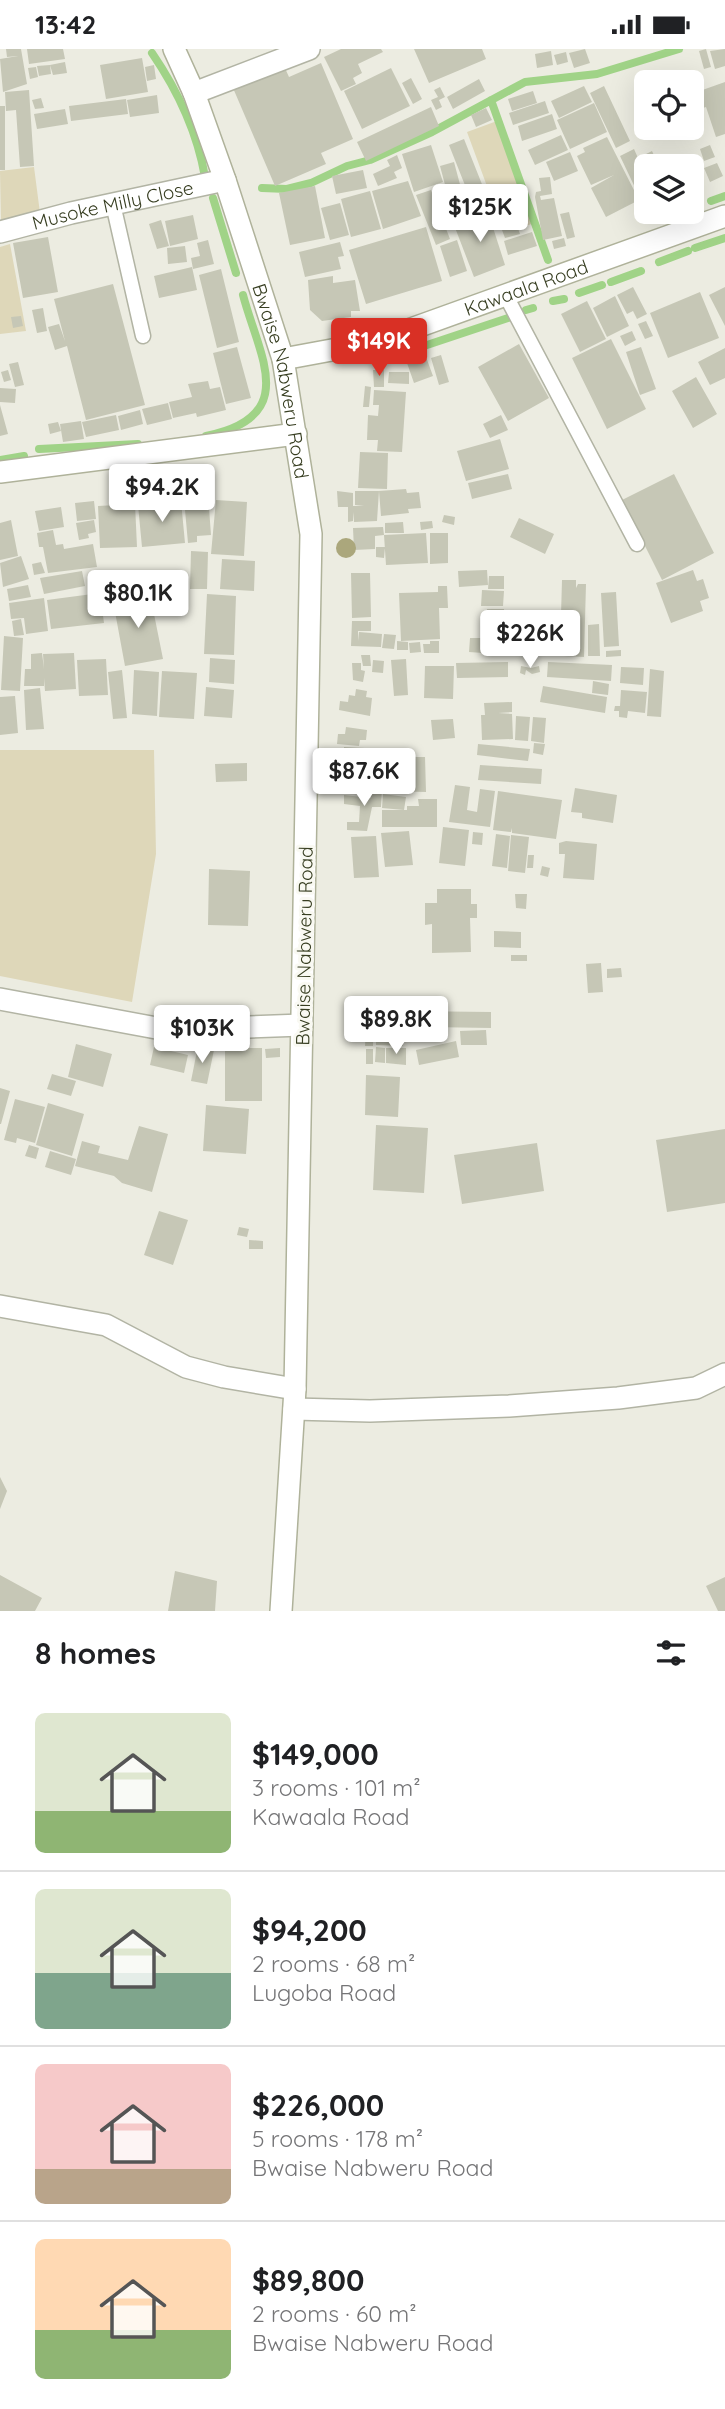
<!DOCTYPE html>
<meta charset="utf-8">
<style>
:root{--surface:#fff;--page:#f6f6f6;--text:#202124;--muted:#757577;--line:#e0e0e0;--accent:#d93025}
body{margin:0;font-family:Quicksand,sans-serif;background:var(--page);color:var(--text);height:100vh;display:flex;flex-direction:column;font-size:26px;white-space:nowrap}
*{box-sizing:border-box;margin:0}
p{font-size:23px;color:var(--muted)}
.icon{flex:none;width:38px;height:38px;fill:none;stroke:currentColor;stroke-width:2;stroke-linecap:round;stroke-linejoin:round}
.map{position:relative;height:1562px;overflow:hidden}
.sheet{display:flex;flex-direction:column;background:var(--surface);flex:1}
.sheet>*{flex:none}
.controls{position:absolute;left:634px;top:21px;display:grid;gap:14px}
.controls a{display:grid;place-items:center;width:70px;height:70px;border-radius:10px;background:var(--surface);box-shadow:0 7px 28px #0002;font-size:35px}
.price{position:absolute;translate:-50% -60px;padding:0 16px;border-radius:7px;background:#fff;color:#222;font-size:23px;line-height:46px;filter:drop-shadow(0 2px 4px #0008)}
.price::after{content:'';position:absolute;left:50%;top:42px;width:21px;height:16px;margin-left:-10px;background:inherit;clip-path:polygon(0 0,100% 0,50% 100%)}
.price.on{background:var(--accent);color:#fff}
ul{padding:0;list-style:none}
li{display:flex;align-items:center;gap:21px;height:175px;padding:0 35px}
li+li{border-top:2px solid var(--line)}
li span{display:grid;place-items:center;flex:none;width:196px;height:140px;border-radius:10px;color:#555}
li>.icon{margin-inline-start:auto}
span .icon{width:84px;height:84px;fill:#fffc;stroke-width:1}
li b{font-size:30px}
h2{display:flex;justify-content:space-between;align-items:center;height:84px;padding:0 35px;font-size:30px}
.status{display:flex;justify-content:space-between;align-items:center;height:49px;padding:0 35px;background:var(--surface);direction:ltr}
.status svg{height:19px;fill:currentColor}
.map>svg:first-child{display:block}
</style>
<div class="status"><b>13:42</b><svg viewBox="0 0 49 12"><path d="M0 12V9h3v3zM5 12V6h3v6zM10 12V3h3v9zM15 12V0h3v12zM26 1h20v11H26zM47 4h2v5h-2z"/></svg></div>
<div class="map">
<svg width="725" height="1562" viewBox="0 0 725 1562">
<rect width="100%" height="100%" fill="#ecece1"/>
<path fill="#ded7b9" d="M497 72 535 174 522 178 515 160 498 167 467 83Z
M34 118 40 164 1 172 0 122Z
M10 195 26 282 0 285V198Z
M0 701H154L156 805 132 953 0 927Z"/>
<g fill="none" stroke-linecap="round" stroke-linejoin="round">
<path stroke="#a0d387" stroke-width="8" d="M152 4C178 42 197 82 205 128
M491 51 548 211
M262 139 287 140 311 134 347 117 370 111 432 83 525 33 597 25 679 0
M213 149 236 224
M711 152 725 147
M695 199 725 189
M659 213 688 202
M611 233 641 222
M579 244 602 236
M553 252 564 250
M526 261 533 259
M379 312 511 268
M206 387C301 368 259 307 243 246
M39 400 138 395
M0 411 24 407"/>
</g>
<path fill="#c6c7b6" d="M6 0H21L27 35 3 43 0 10 18 7 7 8Z
M27 0H63L65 10 29 15Z
M341 0H381L383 3 358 15 362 24 353 29 356 35 341 42 324 8Z
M414 0H482L486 10 429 34Z
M585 0 590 14 574 19 569 4Z
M706 0 711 18 704 20 699 2Z
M725 0V17L715 20 710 2Z
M551 2 553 16 537 19 535 5Z
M566 3 568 13 557 16 554 6Z
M142 9 148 43 106 50 100 16Z
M65 13 67 24 53 26 50 16Z
M321 14 353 90 321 104 326 115 275 137 233 39 284 17 289 28Z
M50 16 51 25 39 27 37 17Z
M154 16 156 30 147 32 145 18Z
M36 18 38 28 30 30 28 19Z
M391 19 410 57 362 80 344 42Z
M411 29 422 50 413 55 402 34Z
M479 30 485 42 453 60 447 48Z
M725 33V85L716 88 706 58 700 60 694 44Z
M584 37 592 53 559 69 551 52Z
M604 37 630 92 616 99 590 44Z
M440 38 445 48 439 51 442 58 436 61 431 51 438 48 434 41Z
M29 41 34 117 20 118 16 61 6 62 5 43Z
M533 42 537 54 512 62 508 50Z
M157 46 159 64 130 68 127 51Z
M41 49 44 59 35 60 32 51Z
M126 50 128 65 71 72 69 57Z
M545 52 549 64 513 76 509 64Z
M594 54 607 83 570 100 557 71Z
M0 57H5V121H0Z
M431 58 439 77 366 112 357 93Z
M486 59 492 71 476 78 471 66Z
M65 60 68 75 37 80 34 65Z
M552 65 557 80 522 92 518 77Z
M561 86 568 101 535 116 528 101Z
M607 88 639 151 606 168 591 139 614 126 591 136 577 107 585 103 583 99Z
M464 90 491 158 476 164 449 96Z
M431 96 443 133 414 143 402 105Z
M710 96 715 108 704 112 700 100Z
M634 100 638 109 652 102 659 117H646V146L640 149 620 107Z
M570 103 578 122 554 132 546 113Z
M397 106 402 119 394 123 397 129 378 137 373 125 390 117 387 111Z
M454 113 462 143 448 147 440 117Z
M717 114 723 127 710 133 704 119Z
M363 121 367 139 336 145 332 127Z
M550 128 552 145 540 147 541 151 554 149 562 187 543 191 535 148 536 143 541 142 539 129Z
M408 132 421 167 383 180 372 142Z
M315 137 325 189 290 196 279 144Z
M431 141 450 190 436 196 416 146Z
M370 142 381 180 351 188 341 150Z
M460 145 468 168 454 173 446 150Z
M340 154 349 186 330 191 321 159Z
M488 163 505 216 474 228 454 176Z
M569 163 575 188 567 190 560 165Z
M193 166 198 190 170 197 165 172Z
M514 168 520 185 505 189 499 173Z
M161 171 169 197 157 200 149 175Z
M426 178 442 232 366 255 349 201Z
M532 183 537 197 508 206 504 192Z
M48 188 58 243 23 249 13 194Z
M564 189 566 197 554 200 552 192Z
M208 191 214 215 193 220 191 209 200 207 197 194Z
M457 191 467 222 450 228 440 197Z
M340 193 344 207 338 208 341 220 305 228 299 203Z
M185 197 187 213 168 215 167 199Z
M192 218 197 241 159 249 154 227Z
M221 220 239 293 217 299 199 226Z
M333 227V234L355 231 360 262H351V268L322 272 310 261 308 231Z
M113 235 145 356 86 371 67 297 55 301 48 278 59 275 65 292 54 250Z
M633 238 647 265 637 270 633 262 627 265 617 246Z
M725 238V277L709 246Z
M700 243 719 289 668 309 650 264Z
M615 247 629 277 607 288 593 259Z
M587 252 606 290 580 303 561 265Z
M43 259 47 282 37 284 32 261Z
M21 267 23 277 13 279 11 268Z
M646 272 653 287 645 290 638 275Z
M632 282 636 291 625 297 620 287Z
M611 290 646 360 607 380 572 309Z
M519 295 549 349 508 372 478 318Z
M237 298 251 349 226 355 213 304Z
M641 298 656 340 640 346 626 303Z
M725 299V329L710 336 698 313Z
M441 306 449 333 439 336 431 309Z
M426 308 433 327 414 334 407 314Z
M18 313 24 336 15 338 9 315Z
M8 321 11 331 4 333 1 323Z
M373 321H384V338H374Z
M389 323H409V335L388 334Z
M696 328 717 365 693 379 672 342Z
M208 332 210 340 220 338 226 361 197 368 196 364 173 369 169 353 192 348 188 335Z
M365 337 371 338 369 358H363Z
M0 339 16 340 15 354 0 353Z
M374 341 406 343 402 403 377 402 378 391H367L368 366 378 367 379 356H373Z
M168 354 172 370 147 376 142 360Z
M0 356 8 385 0 387Z
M140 361 143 375 121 381 118 367Z
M116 366 119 381 86 388 82 373Z
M501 366 508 381 490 389 483 375Z
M81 372 84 390 63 393 60 375Z
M58 373 61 382 50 385 48 375Z
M500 390 509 420 466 432 457 402Z
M360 403 388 404 387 440 358 439Z
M508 425 512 440 472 450 468 434Z
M674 425 714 504 662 531 622 451Z
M406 440 407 444 419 443 421 459 408 460 409 464 381 467 379 442Z
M337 442 353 444V457H364L355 456V442H379L377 472 354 473V463L353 472 348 473V458H338Z
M216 451 247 453 244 507 211 505Z
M94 452 96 470 77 472 75 454Z
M181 452 185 494 142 498 138 456Z
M135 455 137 498 100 499 98 457Z
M61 458 64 478 39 482 35 462Z
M209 459 211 486 197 487V493L188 494 185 461Z
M444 466 455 468 454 476 442 473Z
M519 469 554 485 545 505 510 488Z
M11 471 18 507 0 511V474Z
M94 471 96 483 88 485 89 489 79 491 76 474Z
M432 472 433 479 421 481 420 473Z
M403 473 404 484H385V474Z
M383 478 384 486 375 487V500L354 501 353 479Z
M53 481 56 496 63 495 64 500 93 495 97 518 48 524 43 498H39L37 484Z
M426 484 428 514 386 516 384 486Z
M430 484H448V514L430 515Z
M376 498H385L384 509 376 508Z
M191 502 208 503 207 540H190Z
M21 507 29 530 3 538 0 514Z
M222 510 255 512 254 542 220 540Z
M41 513 45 524 34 526 32 515Z
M487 521 488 536 459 538 458 522Z
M693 521 697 532 703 530 709 549 700 552 703 562 671 574 656 534Z
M82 522 85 537 44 545 40 529Z
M118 523 120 539 99 541 97 525Z
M351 524H370L371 568 352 569Z
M489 527H504V540H488Z
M562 531H576V539L578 535H586L584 608 543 606V596L542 606 509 603 511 575 544 578 543 589 569 593 570 579H556V566H561Z
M28 536 31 548 9 552 7 540Z
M438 537H447L448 559H439L440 590 401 592 399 544 438 543Z
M482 541 504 542 503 557H481Z
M616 543 619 597 604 598 601 544Z
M100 544 104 574 51 580 47 551Z
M150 545 163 610 125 617 113 552Z
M207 545 236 547 234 606 204 605Z
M44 549 48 582 26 585 24 569 11 570 9 554Z
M487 560H504L503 601H487Z
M21 570 24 586 14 587 12 572Z
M352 572H371V582H358V592L359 583 382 585 381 598 351 597Z
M599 575 600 607H588V576Z
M384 585 396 586 394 600 382 599Z
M4 587 23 589 20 642 1 641Z
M470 589H483V604L469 603Z
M397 592 408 593V601H397Z
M430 592H439V604H424L423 595H430Z
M420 593 421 603 410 604 409 594Z
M621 601V607L606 608V602Z
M42 604 44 620 43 605 74 604 76 640 45 642 44 629V637H24L25 620H31V605Z
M361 606H370L371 617H363Z
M210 609 235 611 234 635 209 633Z
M106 610 108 646 79 647 77 611Z
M406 610 408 646 394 647 391 611Z
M373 611 384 612 383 624 372 623Z
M508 613V628L457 629 456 614Z
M548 613 612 616 611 632 547 628Z
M352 614H361V621L365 622 363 633 353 631Z
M425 617H454L453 650 424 649Z
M521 617 531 619 539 617 540 623 532 625 526 621 525 626 520 624Z
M621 618 644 619 643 636 620 634Z
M650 620 664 622 661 668 647 667Z
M122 621 127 669 113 670 108 623Z
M134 621 159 623 157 667 132 665Z
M162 622 197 624 194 670 159 668Z
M593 632 609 635 608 646 592 644Z
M543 637 607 648 605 664 540 653Z
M206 638 234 641 232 669 204 667Z
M40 639 44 680 26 681 24 641Z
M356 640 367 642 366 648 372 649 370 667 339 661 340 652 348 653 349 646 355 647Z
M621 641 647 643 645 664 628 662 627 669 619 668V662H614L615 657H620Z
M15 647 18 684 0 686V648Z
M512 653V663L498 664 512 665 513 690 482 691 481 666H485L484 654Z
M516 667 530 668 528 692 515 691Z
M533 668 546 669 544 694 531 692Z
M453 670 455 689 433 691 431 671Z
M346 678 367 681 366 691H360L359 697 337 695 338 685H345Z
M534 694 545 695 543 706 533 704Z
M478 695 530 700 528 712 477 706Z
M344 698 365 699 363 718 343 717Z
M387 708H425L426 743 387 742Z
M247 714V732L216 733 215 715Z
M480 716 542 720 541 735 478 731Z
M346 725 362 726V736L346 735Z
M455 736 470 738 467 761 477 763 480 740 495 742 490 778 449 773Z
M371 738H382L381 758H372L367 782 347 781V773H359L360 757 344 755V746L371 749Z
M575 739 617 746 613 774 582 769V764L571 763Z
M498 742 562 751 556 790 512 784V779L511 783 493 781Z
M383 745 406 748 404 761 382 759Z
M418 750H437V778H382V761H407V757H419Z
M443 778 469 781 465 817 439 814Z
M409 782 413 816 385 818 381 784Z
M473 783 483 784 482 796 472 795Z
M496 785 510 787 507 819 492 817Z
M511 786 529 788 525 824 508 822Z
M376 787 379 828 354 829 351 788Z
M566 792 597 795 594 831 563 829 565 805H559V794Z
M528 806H534L533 819H527Z
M542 817 550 819 548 828 540 826Z
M209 820 250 822 248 877 208 876Z
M437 840H471V855H477V869H470L471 903 432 904V875L425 876V854H437Z
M515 845H527L526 860 516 859Z
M494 882 521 883V899L494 898Z
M511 906H527V912H511Z
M601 914 603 943 588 944 586 915Z
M621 919 622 928 607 929V920Z
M376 962 404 963 403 997 376 996Z
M406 962 491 963V979L429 978V985H422V978H405Z
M367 963H374L373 997H365Z
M486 981 487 996H461L460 982Z
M456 992 459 1008 419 1016 416 1001Z
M76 995 112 1005 103 1038 68 1028Z
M198 997 214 1001 207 1035 191 1032Z
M154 998 188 1006 184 1024 150 1016Z
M376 998 385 999V1014L375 1013Z
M225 999H262V1052H225Z
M280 999V1008L266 1009 265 1000Z
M386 999H406V1016L386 1014Z
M366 1000H373V1015H366Z
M52 1025 76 1032 71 1047 47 1040Z
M366 1026 400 1028 398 1068 365 1066Z
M0 1039 10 1042 1 1075H0Z
M15 1050 45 1058 35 1094 17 1089 16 1094 4 1091Z
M48 1054 84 1065 72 1107 36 1096Z
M206 1056 249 1060 246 1105 203 1102Z
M376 1076 428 1079 424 1144 373 1141Z
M139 1077 168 1085 152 1143 122 1134 114 1127 75 1117 82 1092 100 1097 98 1104 128 1111Z
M725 1080V1154L667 1163 656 1091Z
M537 1094 544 1142 462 1155 454 1106Z
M29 1096 39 1099 36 1110 25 1107Z
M50 1102 76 1110 71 1126 45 1118Z
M159 1162 188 1171 173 1216 144 1206Z
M239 1178 249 1180 247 1188 237 1186Z
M249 1191 263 1192V1200H249Z
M0 1428 7 1442 0 1460Z
M175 1522 217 1532 215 1562H168Z
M0 1526 42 1549 35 1562H0Z
M725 1528V1562H718L706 1537Z"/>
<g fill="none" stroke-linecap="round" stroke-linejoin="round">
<g stroke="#b2b4a4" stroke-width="17">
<path id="lane" d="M113 155 143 287
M506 247 637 495"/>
</g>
<g stroke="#b2b4a4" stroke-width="24">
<g id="street">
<path d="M194 44 309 0"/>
<path id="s1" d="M0 183 71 164 225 131"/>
<path d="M0 950 167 981 302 976"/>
<path d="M0 1257 106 1276 186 1318 224 1328 295 1340"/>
<path d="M294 1360 370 1362 509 1357 618 1349 696 1339 725 1325"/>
</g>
</g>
<g stroke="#afb29a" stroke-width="24">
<g id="secondary">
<path id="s2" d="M174 0 194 44 225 131 283 310 311 485 295 1340 281 1562"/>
<path id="s3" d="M283 310 375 293 725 167"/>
<path d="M0 423 296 385"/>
</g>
</g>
<use href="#lane" stroke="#fff" stroke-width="14"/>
<use href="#street" stroke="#fff" stroke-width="21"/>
<use href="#secondary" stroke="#fff" stroke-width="21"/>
</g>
<circle fill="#aba77c" cx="346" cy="499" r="10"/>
<g text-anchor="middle" stroke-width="6" stroke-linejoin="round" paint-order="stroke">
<g font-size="19" fill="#373e21" stroke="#f9f9f2">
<text dy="7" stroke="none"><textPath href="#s1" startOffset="116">Musoke Milly Close</textPath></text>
<text dy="7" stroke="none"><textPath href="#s3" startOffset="254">Kawaala Road</textPath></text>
<text dy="7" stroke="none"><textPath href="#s2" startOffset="350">Bwaise Nabweru Road</textPath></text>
<text transform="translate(304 897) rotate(-89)" y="7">Bwaise Nabweru Road</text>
</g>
</g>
</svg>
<div class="controls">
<a><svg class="icon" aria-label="locate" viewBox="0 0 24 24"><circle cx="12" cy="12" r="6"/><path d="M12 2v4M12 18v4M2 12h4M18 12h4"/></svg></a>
<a><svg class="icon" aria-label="layers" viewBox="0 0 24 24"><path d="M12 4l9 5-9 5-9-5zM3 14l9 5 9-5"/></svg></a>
</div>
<b class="price" style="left:480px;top:195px">$125K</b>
<b class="price on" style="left:379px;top:329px">$149K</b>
<b class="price" style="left:162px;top:475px">$94.2K</b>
<b class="price" style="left:138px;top:581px">$80.1K</b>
<b class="price" style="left:530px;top:621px">$226K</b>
<b class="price" style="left:364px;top:759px">$87.6K</b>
<b class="price" style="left:396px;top:1007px">$89.8K</b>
<b class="price" style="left:202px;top:1016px">$103K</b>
</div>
<section class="sheet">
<h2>8 homes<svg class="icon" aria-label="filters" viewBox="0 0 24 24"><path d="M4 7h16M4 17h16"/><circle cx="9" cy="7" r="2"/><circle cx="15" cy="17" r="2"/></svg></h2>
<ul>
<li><span style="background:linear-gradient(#dfe7d0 70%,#8fb573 0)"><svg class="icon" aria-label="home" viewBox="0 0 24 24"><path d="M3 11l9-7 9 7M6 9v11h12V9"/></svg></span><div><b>$149,000</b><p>3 rooms · 101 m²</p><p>Kawaala Road</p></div></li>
<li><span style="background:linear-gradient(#dfe7d0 60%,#7fa58c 0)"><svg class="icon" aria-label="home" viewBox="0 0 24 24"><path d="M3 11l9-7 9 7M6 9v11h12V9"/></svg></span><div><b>$94,200</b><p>2 rooms · 68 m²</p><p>Lugoba Road</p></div></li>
<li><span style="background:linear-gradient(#f6c9c9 75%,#b9a48a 0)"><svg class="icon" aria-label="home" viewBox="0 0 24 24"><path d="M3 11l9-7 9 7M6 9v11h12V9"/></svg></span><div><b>$226,000</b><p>5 rooms · 178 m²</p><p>Bwaise Nabweru Road</p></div></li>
<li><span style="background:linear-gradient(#ffd9b3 65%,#8fb573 0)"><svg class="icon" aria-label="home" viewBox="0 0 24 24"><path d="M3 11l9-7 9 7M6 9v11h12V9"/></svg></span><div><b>$89,800</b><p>2 rooms · 60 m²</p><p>Bwaise Nabweru Road</p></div></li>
</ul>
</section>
